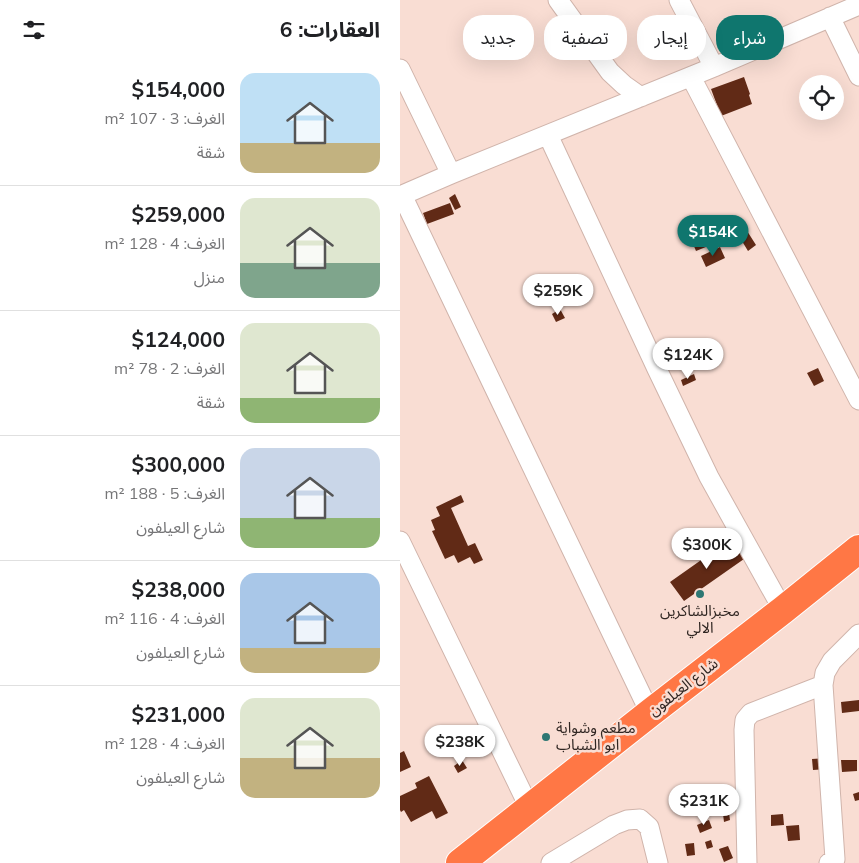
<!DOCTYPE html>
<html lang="ar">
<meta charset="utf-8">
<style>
:root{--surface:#fff;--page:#f2f2f2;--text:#202124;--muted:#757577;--line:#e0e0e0;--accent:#0f766e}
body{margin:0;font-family:Mulish,"Noto Sans Arabic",sans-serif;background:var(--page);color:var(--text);direction:rtl;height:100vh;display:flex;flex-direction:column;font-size:19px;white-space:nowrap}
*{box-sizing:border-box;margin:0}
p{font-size:16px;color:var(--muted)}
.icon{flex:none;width:28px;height:28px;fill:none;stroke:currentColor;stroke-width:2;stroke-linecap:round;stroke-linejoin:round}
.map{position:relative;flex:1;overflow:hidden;direction:ltr}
.side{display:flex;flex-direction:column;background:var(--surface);width:400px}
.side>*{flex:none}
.banner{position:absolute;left:15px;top:15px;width:369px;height:45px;direction:rtl;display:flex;gap:10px}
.buttons{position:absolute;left:399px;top:75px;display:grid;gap:10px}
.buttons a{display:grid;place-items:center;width:45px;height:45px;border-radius:50%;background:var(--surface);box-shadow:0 5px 20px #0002;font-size:25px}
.price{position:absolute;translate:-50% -42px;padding:0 11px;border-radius:18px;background:#fff;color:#222;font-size:16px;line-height:32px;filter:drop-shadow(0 1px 2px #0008)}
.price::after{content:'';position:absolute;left:50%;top:30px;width:15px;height:11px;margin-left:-8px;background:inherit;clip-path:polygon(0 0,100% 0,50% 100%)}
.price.on{background:var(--accent);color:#fff}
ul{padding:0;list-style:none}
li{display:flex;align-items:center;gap:15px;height:125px;padding:0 20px}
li+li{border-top:1px solid var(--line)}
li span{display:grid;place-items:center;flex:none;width:140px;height:100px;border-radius:15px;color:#555}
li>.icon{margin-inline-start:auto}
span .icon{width:60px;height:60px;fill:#fffc;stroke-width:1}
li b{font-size:21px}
h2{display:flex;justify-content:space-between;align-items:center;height:60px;padding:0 20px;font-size:21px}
.tag{padding:0 18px;border-radius:20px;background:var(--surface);box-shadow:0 5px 20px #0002;font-size:18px;line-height:45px}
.tag.on{background:var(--accent);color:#fff}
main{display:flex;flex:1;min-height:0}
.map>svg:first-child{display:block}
</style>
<main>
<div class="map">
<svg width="459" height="863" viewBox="0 0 459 863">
<rect width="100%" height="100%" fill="#f9ddd3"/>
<path fill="#612a16" d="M344 77 350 94 349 95 352 104 321 116 311 89Z
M55 194 61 207 55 210 49 198Z
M50 203 54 214 27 224 23 213Z
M342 223 356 245 348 251 334 228Z
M313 230 318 242 296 251 291 239Z
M320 247 325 258 306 267 301 256Z
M160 309 165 318 156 322 152 314Z
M418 368 424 381 414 386 407 373Z
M294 374 296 380 283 386 281 380Z
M61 495 64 502 51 508 68 546 75 543 83 560 74 564 70 557 58 563 54 555 45 559 32 531 35 530 31 520 40 516 36 507Z
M331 539 344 559 284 601 270 582Z
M459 700V711L442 713 441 702Z
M4 751 11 767 0 772V753Z
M427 758V769L413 770 412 759Z
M62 760 67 768 58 773 54 766Z
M441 760H457V771L442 772Z
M29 776 48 813 36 819 32 811 11 822 4 810 1 812 0 810V796L17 788 15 783Z
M459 792V800L455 801 453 794Z
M329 813 330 820 324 822 323 814Z
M383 814 384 825 371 826V815Z
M309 820 312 828 300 833 297 825Z
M399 825 400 840 388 841 386 826Z
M311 840 313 847 307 849 305 842Z
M294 843 295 855 287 856 285 844Z
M328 846 333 858 324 862 319 849Z"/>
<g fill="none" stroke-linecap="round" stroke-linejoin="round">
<g stroke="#d0b4ab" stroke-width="21">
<path id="minor" d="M158 0 210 72 224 85 241 97
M279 0 314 67
M430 17 459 76
M0 69 51 174
M291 77 459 400
M148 135 257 369 309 477 383 610
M2 195 250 713
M0 196 51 174 314 67 459 5
M0 541 130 809
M151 863 214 825 227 820 240 819 249 827 258 863
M347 863 344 730 345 720 351 713 423 685
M429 863 435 859 423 685 425 673 432 661 459 634"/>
</g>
<g stroke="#fff" stroke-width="30">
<path id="highway" d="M60 863 250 713 383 610 459 549"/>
</g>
<use href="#minor" stroke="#fff" stroke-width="19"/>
<use href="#highway" stroke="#ff7745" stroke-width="28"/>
</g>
<g fill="#2e7773" stroke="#f9ddd3" stroke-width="2">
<circle cx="300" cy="594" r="5"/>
<circle cx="146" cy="737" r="5"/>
</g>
<g text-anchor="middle" stroke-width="5" stroke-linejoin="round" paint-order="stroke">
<g font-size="15" fill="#302622" stroke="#f9ddd3">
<text x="300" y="616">مخبزالشاكرين<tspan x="300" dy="17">الالي</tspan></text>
<text x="156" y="733" text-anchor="start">مطعم وشواية<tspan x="156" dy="17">ابو الشباب</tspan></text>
</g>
<g font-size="15" fill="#302622" stroke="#f9ddd3">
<text transform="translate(283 687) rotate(-38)" y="5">شارع العيلفون</text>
</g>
</g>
</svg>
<div class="buttons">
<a><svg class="icon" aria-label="locate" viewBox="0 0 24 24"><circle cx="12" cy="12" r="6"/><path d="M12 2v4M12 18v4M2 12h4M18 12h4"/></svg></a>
</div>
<b class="price on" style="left:313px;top:257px">$154K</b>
<b class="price" style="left:158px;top:316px">$259K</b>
<b class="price" style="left:288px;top:380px">$124K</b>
<b class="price" style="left:307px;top:570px">$300K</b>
<b class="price" style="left:60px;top:767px">$238K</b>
<b class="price" style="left:304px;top:826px">$231K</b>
<div class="banner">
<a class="tag on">شراء</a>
<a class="tag">إيجار</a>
<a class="tag">تصفية</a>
<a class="tag">جديد</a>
</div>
</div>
<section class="side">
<h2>العقارات: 6<svg class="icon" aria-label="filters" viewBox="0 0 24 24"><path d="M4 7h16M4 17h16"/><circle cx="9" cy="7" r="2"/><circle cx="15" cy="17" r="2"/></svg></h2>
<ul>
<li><span style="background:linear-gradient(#bfe0f5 70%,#c2b280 0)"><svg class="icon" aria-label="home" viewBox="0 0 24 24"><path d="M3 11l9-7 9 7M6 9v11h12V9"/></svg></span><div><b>$154,000</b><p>الغرف: 3 · 107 m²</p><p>شقة</p></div></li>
<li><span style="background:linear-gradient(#dfe7d0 65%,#7fa58c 0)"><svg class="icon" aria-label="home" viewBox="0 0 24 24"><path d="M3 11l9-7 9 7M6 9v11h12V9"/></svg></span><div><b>$259,000</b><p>الغرف: 4 · 128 m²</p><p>منزل</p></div></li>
<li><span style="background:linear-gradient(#dfe7d0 75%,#8fb573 0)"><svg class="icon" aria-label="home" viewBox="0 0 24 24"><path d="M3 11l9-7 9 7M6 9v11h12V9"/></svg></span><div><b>$124,000</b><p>الغرف: 2 · 78 m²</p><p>شقة</p></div></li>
<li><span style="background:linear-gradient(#c9d6e8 70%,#8fb573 0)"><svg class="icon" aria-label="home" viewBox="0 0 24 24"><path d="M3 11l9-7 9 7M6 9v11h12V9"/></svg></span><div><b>$300,000</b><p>الغرف: 5 · 188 m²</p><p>شارع العيلفون</p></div></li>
<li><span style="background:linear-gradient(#a9c7e8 75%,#c2b280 0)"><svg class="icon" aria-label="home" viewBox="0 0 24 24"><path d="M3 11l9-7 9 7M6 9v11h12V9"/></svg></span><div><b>$238,000</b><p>الغرف: 4 · 116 m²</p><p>شارع العيلفون</p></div></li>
<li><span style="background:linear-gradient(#dfe7d0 60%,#c2b280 0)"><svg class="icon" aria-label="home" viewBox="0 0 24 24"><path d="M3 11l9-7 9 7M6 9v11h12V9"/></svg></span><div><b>$231,000</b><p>الغرف: 4 · 128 m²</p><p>شارع العيلفون</p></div></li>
</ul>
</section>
</main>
